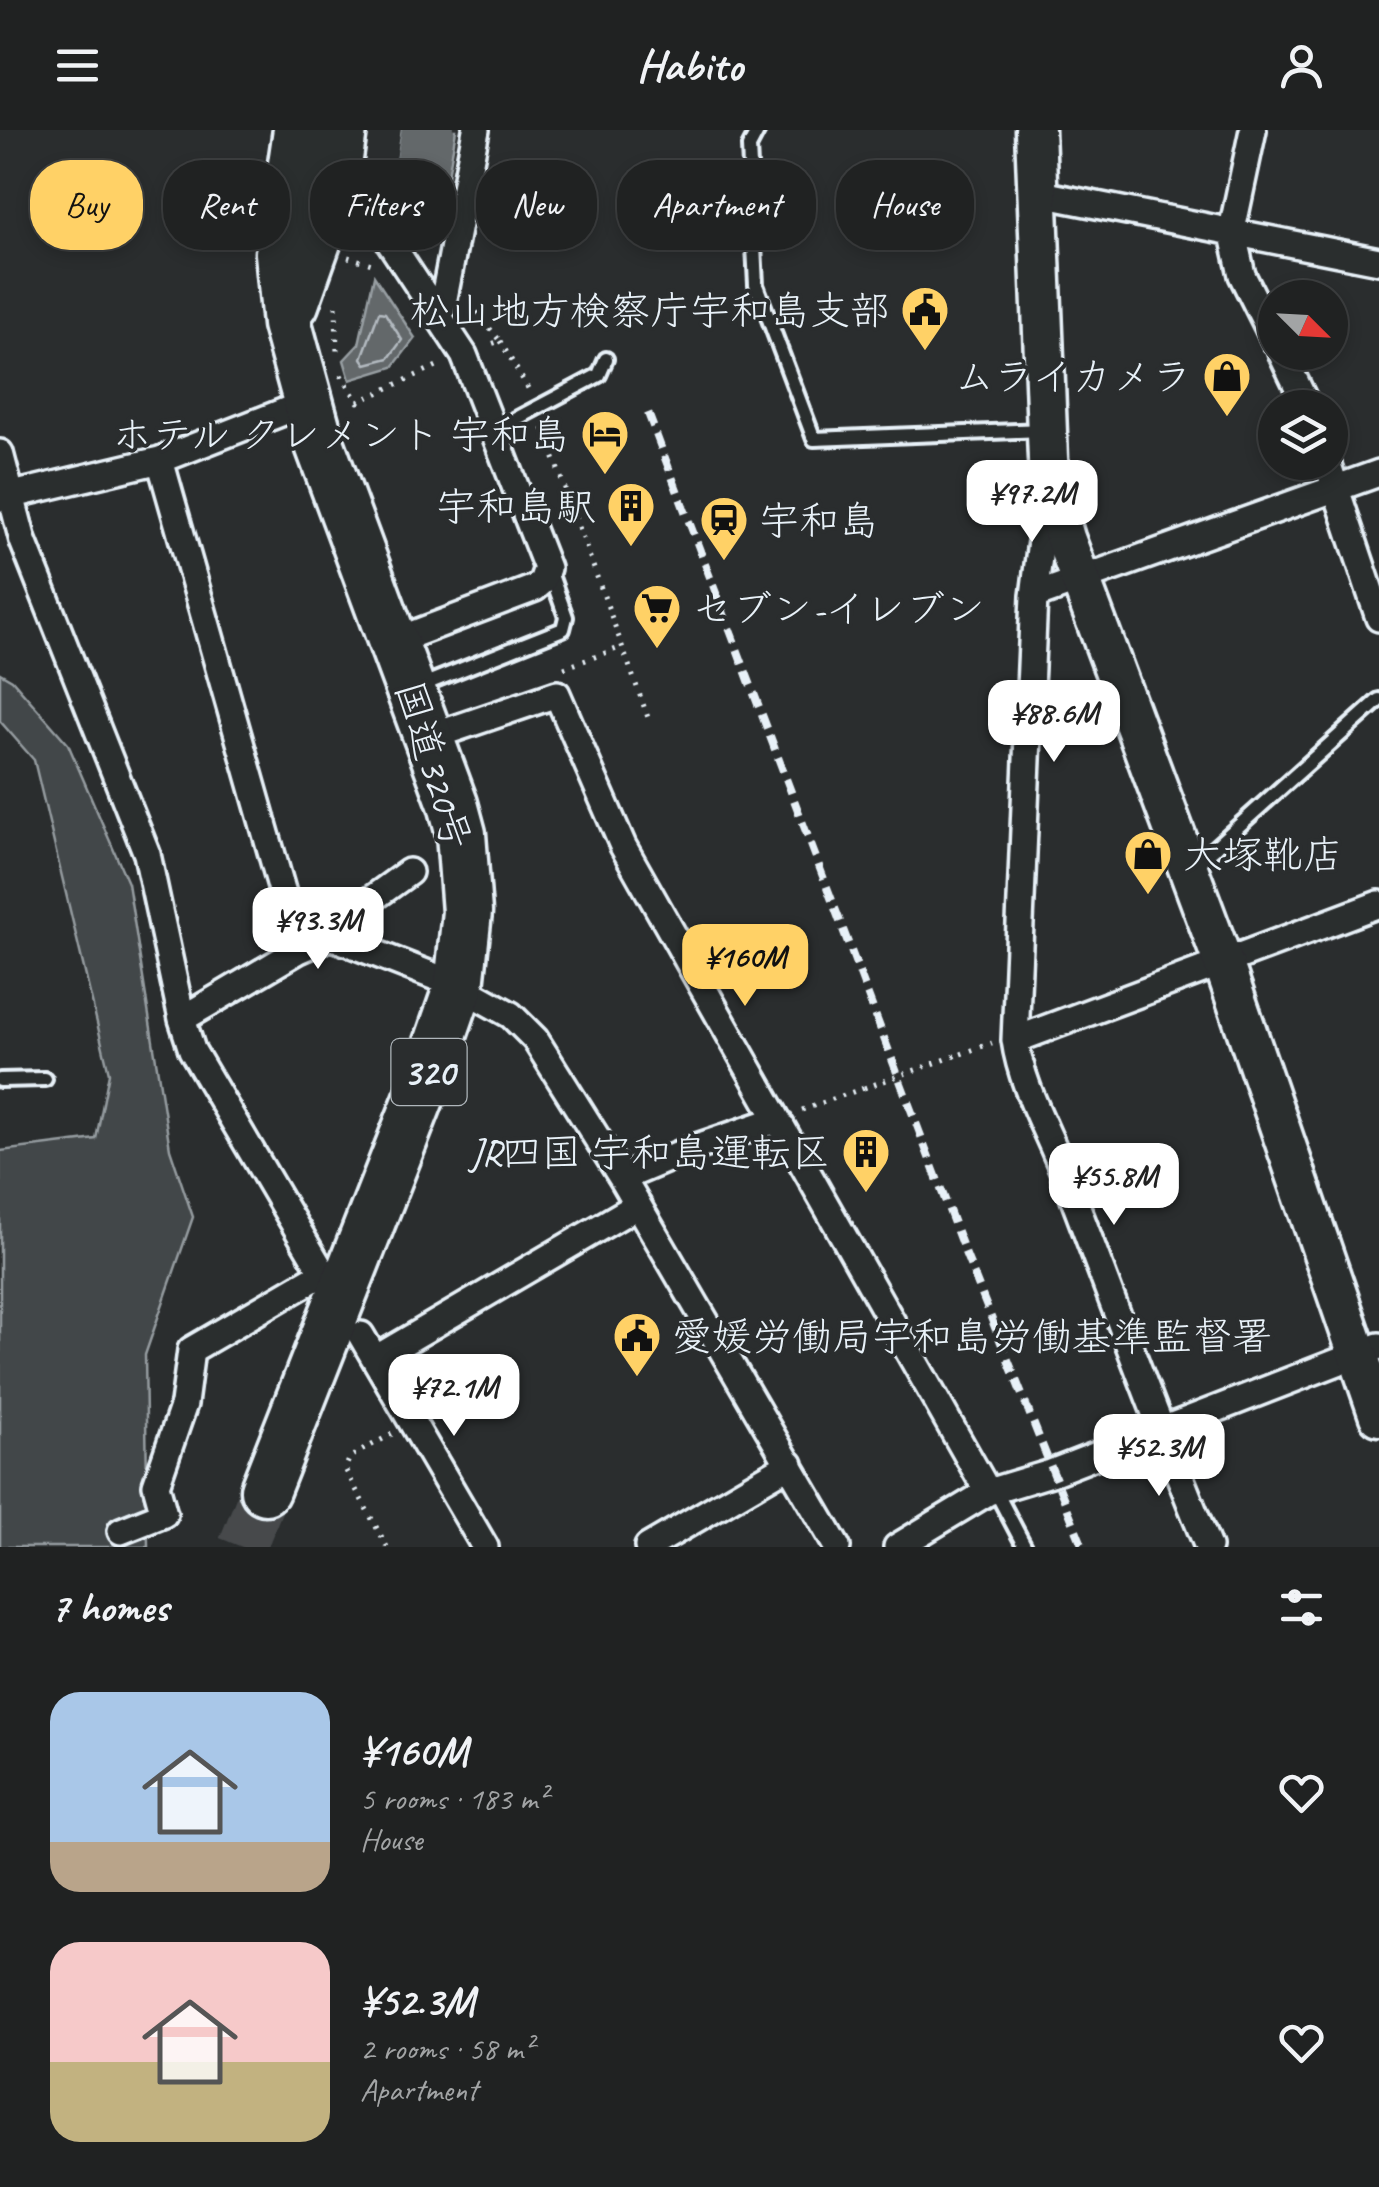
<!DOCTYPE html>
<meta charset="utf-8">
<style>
:root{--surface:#202222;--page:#282a2a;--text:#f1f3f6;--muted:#a2a4a5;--line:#3d3f40;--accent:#ffd166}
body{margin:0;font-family:Caveat,"Klee One",sans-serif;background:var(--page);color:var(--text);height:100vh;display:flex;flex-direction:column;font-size:38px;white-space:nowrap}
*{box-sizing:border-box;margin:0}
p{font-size:32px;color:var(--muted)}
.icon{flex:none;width:55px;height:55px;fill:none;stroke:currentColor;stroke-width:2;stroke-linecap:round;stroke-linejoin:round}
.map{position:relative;height:1417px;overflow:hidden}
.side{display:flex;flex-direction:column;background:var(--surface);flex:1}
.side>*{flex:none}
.guide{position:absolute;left:30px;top:30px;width:1320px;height:90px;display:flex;gap:20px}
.needle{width:65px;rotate:114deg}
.buttons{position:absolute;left:1258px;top:150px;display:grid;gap:20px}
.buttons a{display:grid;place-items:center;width:90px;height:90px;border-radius:50%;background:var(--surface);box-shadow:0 5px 15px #0003,0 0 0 2px var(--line);font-size:50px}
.price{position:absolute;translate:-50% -85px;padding:0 22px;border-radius:20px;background:#fff;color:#222;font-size:32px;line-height:65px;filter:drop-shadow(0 2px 5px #0008)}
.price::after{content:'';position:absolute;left:50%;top:60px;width:30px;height:22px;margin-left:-15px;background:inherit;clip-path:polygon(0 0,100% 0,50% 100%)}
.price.current{background:var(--accent);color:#111}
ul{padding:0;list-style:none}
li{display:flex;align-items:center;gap:30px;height:250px;padding:0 50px}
li span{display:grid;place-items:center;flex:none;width:280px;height:200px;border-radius:30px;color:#555}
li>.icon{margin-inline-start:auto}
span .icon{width:120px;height:120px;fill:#fffc;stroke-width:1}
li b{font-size:42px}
h2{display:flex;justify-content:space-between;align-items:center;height:120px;padding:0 50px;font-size:42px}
.chip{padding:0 35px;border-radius:40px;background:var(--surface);box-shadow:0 5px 15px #0003,0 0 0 2px var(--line);font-size:35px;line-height:90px}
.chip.current{background:var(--accent);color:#111}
header{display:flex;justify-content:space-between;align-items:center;height:130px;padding:0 50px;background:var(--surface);font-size:45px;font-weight:800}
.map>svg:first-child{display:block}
</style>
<header><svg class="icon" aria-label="menu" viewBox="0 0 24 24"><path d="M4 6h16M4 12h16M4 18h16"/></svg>Habito<svg class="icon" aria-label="person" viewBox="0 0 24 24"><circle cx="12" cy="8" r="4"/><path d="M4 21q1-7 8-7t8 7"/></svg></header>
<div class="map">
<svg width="1379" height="1417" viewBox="0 0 1379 1417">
<rect width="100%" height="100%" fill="#2a2d2e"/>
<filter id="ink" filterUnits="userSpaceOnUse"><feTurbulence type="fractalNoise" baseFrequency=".01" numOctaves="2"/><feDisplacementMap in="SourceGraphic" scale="20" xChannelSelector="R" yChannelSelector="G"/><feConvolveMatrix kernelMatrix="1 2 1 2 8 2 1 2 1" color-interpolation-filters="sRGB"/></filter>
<g filter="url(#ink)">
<path fill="#424648" stroke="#959ca0" stroke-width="2.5" d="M0 543 12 550 68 614 128 753 170 1019 193 1087 145 1225 148 1417H0V1021L96 1009 109 943 34 630 0 591Z"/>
<path fill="#63686b" stroke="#989fa3" stroke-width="2.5" d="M402 0H456L437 109 394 51Z
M374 146 415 208 393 237 350 250 344 230 359 214Z"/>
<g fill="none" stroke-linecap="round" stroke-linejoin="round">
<path stroke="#b3bac0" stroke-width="2.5" d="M411 0 405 48 428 77 433 73 446 0
M379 182 385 183 402 210 389 228 366 234 362 228Z"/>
<path stroke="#63686b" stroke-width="52" d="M413 88 428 0"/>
<path stroke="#464a4c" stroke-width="48" stroke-dasharray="48 24" stroke-linecap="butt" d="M242 1417 265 1360"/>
<g stroke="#e8f1f8" stroke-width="20">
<path id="lane" d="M758 0 749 17 756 155 814 309 1044 300
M495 300 599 245 606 229
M420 556 563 499 566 487 550 442
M1188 733 1203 728 1379 570
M0 950 45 949
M995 1360 1025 1417"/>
</g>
<g stroke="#e8f1f8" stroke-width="32">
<path id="street" d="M1253 0 1232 100 1242 145 1275 211
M324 61 379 96 464 225 547 438 542 452 535 458 395 511
M1036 63 1379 131
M440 189 476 0
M1281 222 1308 278
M0 323 23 411 147 724 182 889 192 920 323 1143 191 1220 184 1274 156 1355 164 1384 121 1401
M160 330 299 820
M1327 332 1379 488
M1047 364 1034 466 1015 910C1022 960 1051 1006 1068 1053 1114 1175 1159 1297 1208 1417
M0 368 160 330 306 273
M1034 466 1379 343
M430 607 557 564 623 716 988 1362
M331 806 344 789 409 742
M182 889 299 820 331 806 459 856 511 885 535 909 622 1048 837 1417
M1015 910 1379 774
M622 1048 691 1019 776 990
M361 1205 485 1417
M375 1229 638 1075
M648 1417 790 1334
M897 1417 988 1362 1051 1343 1379 1216"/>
</g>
<g stroke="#e8f1f8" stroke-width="45">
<path id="secondary" d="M1035 0 1049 354 1065 408 1223 832 1379 1286"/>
</g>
<g stroke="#e8f1f8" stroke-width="55">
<path id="highway" d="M294 174 333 64 342 0
M265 1360 427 948 459 856 467 782 461 704 453 674 320 315 287 194 280 123 298 0"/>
</g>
<path stroke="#e8f1f8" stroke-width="5" stroke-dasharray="2.5 8" stroke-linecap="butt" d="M348 127 372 134
M470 174 500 211 488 215
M336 176 337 225
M500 211 529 260
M341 245 358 272 441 234
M543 298 650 593
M564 538 622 517
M961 924 992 913
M802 980 864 958
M387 1417 345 1339 350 1327 392 1304"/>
<use href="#lane" stroke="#2a2d2e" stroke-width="12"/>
<use href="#street" stroke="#2a2d2e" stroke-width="25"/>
<use href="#secondary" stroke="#2a2d2e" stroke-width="38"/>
<use href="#highway" stroke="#2a2d2e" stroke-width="48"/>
<path stroke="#e8f1f8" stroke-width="8" stroke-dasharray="15 8" stroke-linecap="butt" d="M648 283 964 1120 1083 1417"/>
<path stroke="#e8f1f8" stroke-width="5" stroke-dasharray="2.5 8" stroke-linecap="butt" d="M864 958 961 924"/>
</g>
</g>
<defs>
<g id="civic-pin" transform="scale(2.5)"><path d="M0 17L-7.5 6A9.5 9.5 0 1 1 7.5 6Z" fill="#ffd166" stroke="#2a2d2e"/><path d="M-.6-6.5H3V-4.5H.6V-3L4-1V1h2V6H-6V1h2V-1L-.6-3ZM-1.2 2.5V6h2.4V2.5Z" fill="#111"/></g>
<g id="shop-pin" transform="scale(2.5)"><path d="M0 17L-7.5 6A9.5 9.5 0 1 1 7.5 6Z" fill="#ffd166" stroke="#2a2d2e"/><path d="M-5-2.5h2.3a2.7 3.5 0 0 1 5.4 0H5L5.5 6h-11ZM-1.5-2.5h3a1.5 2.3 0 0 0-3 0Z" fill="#111"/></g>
<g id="hotel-pin" transform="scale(2.5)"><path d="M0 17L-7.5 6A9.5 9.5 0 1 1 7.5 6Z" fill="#ffd166" stroke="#2a2d2e"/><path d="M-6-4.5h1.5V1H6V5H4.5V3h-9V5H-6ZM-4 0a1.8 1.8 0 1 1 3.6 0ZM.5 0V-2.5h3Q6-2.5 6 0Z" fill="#111"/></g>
<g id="building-pin" transform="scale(2.5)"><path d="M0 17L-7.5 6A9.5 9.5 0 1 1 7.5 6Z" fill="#ffd166" stroke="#2a2d2e"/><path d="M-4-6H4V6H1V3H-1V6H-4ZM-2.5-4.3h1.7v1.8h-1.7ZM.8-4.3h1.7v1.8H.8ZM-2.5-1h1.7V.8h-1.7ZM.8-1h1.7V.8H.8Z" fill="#111"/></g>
<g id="station-pin" transform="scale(2.5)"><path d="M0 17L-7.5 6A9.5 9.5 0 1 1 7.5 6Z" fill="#ffd166" stroke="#2a2d2e"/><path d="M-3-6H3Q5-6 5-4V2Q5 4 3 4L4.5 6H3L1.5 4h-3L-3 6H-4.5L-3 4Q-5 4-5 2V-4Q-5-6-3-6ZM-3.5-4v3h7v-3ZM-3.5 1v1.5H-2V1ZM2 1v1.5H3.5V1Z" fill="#111"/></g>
<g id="supermarket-pin" transform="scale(2.5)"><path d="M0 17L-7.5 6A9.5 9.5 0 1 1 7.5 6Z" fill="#ffd166" stroke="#2a2d2e"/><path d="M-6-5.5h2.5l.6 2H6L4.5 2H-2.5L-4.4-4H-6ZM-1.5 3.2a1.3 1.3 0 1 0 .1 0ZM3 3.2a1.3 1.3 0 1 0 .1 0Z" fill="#111"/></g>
</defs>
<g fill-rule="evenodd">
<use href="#civic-pin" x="925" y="180"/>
<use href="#shop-pin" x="1227" y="246"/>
<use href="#hotel-pin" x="605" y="304"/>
<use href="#building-pin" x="631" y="376"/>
<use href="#station-pin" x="724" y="390"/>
<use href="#supermarket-pin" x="657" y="478"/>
<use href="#shop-pin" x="1148" y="724"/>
<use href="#building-pin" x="866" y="1022"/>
<use href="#civic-pin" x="637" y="1206"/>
</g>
<g text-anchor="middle" stroke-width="8" stroke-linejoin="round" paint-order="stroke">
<rect fill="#2a2d2e" stroke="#afb6bb" stroke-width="2.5" x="391.5" y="909" width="75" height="66" rx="8"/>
<g font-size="38" font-weight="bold" fill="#e8f1f8">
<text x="429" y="955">320</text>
</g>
<g font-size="40" fill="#e8f1f8" stroke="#2a2d2e" text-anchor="end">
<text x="890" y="194">松山地方検察庁宇和島支部</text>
<text x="1192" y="260">ムライカメラ</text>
<text x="570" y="318">ホテル クレメント 宇和島</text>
<text x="596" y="390">宇和島駅</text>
<text x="759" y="404" text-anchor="start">宇和島</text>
<text x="692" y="492" text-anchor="start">セブン-イレブン</text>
<text x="1183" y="738" text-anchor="start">大塚靴店</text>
<text x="831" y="1036">JR四国 宇和島運転区</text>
<text x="672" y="1220" text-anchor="start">愛媛労働局宇和島労働基準監督署</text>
</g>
<g font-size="40" fill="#e8f1f8" stroke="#2a2d2e">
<text transform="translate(434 635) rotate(73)" y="14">国道320号</text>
</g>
</g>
</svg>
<div class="buttons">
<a><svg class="needle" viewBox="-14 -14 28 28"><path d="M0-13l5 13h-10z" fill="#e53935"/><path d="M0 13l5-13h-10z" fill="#a2a4a5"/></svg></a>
<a><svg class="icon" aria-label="layers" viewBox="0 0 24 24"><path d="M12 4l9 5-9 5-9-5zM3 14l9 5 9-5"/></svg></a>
</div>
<b class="price" style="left:1032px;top:415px">¥97.2M</b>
<b class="price" style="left:1054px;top:635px">¥88.6M</b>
<b class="price" style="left:318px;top:842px">¥93.3M</b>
<b class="price current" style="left:745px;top:879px">¥160M</b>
<b class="price" style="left:1114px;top:1098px">¥55.8M</b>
<b class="price" style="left:454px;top:1309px">¥72.1M</b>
<b class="price" style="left:1159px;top:1369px">¥52.3M</b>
<div class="guide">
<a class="chip current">Buy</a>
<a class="chip">Rent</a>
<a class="chip">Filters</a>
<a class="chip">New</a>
<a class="chip">Apartment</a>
<a class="chip">House</a>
</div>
</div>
<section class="side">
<h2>7 homes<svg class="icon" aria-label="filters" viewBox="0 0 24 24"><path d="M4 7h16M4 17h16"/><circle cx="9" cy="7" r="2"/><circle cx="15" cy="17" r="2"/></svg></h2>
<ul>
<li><span style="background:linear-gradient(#a9c7e8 75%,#b9a48a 0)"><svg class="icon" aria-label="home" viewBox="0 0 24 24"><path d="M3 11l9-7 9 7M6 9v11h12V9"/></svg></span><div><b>¥160M</b><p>5 rooms · 183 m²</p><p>House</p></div><svg class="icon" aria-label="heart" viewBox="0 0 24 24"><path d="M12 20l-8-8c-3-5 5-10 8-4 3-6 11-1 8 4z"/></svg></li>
<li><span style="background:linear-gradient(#f6c9c9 60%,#c2b280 0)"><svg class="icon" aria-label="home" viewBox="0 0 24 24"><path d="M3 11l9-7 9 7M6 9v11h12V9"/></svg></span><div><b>¥52.3M</b><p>2 rooms · 58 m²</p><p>Apartment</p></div><svg class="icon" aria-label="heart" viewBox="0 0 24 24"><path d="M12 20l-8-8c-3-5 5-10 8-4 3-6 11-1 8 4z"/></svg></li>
</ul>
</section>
